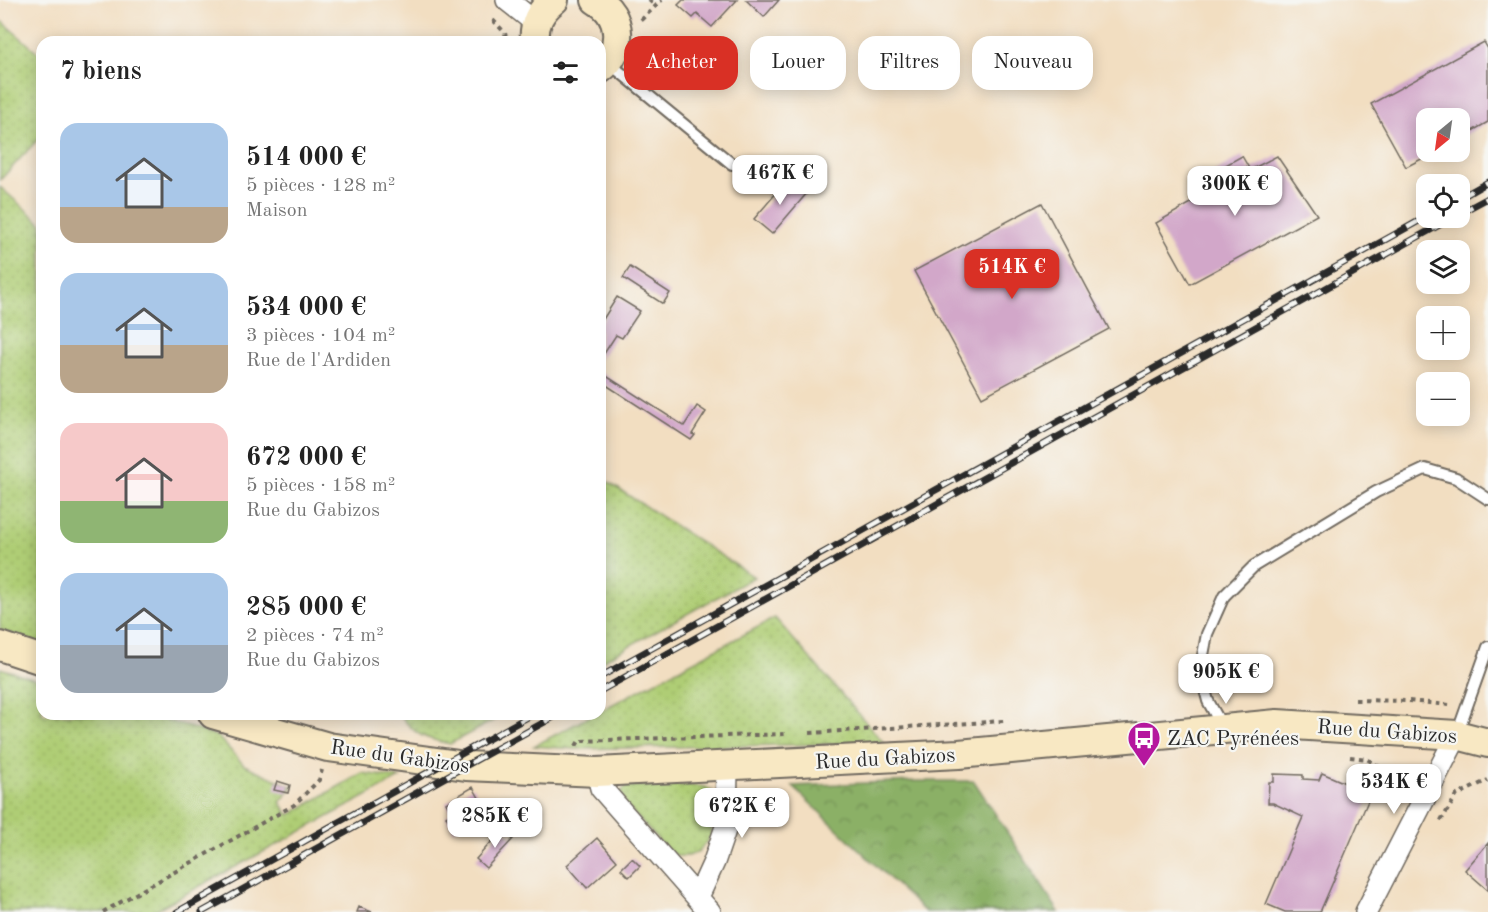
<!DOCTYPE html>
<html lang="fr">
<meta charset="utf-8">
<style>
:root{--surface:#fff;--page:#f2f2f2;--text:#222;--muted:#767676;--accent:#d93025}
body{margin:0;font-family:"Old Standard TT",serif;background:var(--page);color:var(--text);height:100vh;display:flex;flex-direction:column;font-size:22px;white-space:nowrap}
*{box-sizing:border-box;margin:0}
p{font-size:20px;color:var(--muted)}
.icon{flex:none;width:33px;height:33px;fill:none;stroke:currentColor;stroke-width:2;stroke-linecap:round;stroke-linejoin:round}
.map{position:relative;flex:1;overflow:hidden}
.side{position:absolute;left:36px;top:36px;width:570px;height:684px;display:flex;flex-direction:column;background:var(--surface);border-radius:18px;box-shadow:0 3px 15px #0003}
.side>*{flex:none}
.hud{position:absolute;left:624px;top:36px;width:570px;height:54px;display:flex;gap:12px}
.needle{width:39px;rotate:209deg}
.fabs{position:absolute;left:1416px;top:108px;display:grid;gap:12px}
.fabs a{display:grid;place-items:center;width:54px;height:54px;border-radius:12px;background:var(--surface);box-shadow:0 3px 15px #0003;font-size:30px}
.price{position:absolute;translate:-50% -51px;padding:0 14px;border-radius:12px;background:#fff;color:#222;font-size:20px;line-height:39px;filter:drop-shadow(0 2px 3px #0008)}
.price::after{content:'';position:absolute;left:50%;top:36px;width:18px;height:14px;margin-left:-9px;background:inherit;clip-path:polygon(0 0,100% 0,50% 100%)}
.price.current{background:var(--accent);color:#fff}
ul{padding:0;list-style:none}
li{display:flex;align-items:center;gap:18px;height:150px;padding:0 24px}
li span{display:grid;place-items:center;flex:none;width:168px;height:120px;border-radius:18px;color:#555}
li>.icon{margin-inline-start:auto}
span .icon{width:72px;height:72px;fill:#fffc;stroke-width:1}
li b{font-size:26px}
h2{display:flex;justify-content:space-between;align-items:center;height:72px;padding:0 24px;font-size:26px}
.pill{padding:0 21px;border-radius:18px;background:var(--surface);box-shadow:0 3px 15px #0003;font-size:21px;line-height:54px}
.pill.current{background:var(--accent);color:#fff}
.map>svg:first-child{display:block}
</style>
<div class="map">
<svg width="1488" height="912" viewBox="0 0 1488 912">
<defs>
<pattern id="grass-dots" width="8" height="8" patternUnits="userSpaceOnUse" patternTransform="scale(1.5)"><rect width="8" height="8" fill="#afcd74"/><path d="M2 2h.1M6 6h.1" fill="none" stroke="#97b065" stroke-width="1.8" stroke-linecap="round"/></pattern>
<pattern id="forest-crowns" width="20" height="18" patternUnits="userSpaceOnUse" patternTransform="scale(1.5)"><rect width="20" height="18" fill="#8bb066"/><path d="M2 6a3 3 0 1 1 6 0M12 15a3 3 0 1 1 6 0" fill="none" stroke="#728f54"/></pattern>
</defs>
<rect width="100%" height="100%" fill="#f6f6f2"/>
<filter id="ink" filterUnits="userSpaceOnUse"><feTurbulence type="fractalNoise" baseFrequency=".0167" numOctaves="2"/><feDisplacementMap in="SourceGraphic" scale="12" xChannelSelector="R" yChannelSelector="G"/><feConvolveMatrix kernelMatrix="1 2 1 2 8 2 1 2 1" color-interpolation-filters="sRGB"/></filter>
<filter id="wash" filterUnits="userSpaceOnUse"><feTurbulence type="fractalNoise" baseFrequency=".008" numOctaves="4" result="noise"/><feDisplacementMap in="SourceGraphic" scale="24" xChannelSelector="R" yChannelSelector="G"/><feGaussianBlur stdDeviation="1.35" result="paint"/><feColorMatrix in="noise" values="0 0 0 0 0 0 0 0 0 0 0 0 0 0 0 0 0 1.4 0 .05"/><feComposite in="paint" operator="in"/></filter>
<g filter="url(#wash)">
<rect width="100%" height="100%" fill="#f2dec1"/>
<path fill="url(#grass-dots)" stroke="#6d7c50" stroke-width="1.5" d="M0 20 42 56V135L0 180Z
M0 187 42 224V644L0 630Z
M600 477 754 577 600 662Z
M775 618 884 743 574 749 534 746 594 714H600V711Z
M0 668 42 681V714H147L217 736 244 765 293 787 280 802 289 815 362 773 400 778 152 912H0Z
M399 714H505L450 744C423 738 416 736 399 714Z
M690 785 706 787 713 792 711 836 699 851 689 856H678L669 852 626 805 621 792 627 786Z"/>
<path fill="url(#forest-crowns)" stroke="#5b6e48" stroke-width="1.5" d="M917 781H974L1059 912H925L792 786Z"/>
<g id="blocks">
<path fill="#d2a7c9" d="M683 0H737L712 27 697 14 693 18 678 5Z
M746 0H779L764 17Z
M1484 42 1488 49V122L1460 138V118H1426V152H1435L1406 167 1371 104Z
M1242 156 1250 170 1277 156 1317 215 1190 284 1156 223 1214 190 1206 176Z
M789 178 807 193 772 234 754 219Z
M1042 203 1109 329 982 397 914 271Z
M630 267 670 293 663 304 623 278Z
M617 297 640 311 622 338 616 335 600 360V324Z
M600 372 684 426 697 406 706 412 692 434 695 435 691 440 600 381Z
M1322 773 1371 794 1320 912H1285L1266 904 1303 817 1273 803H1268L1269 782H1274V774L1303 775V779L1319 780Z
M277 781 290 785 288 793 274 790Z
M473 787 479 798 473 802 480 815 454 830 446 816 452 813 446 803Z
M503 829 513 839 486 868 476 859Z
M597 838 617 861 587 888 567 865Z
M1488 843V890L1465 870Z
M632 858 640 866 629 877 621 869Z
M359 907 372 912H357Z"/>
</g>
</g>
<g filter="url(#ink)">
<use href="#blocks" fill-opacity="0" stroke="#716a60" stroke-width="1.5"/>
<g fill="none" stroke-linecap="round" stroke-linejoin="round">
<g stroke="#716a60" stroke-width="14">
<path id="lane" d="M609 63 732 164
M1222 726 1208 701 1200 671 1207 634 1224 596 1254 566 1376 492 1425 469 1456 478 1488 499
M1457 734 1488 647"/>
</g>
<g stroke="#716a60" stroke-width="24">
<path id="street" d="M507 0 536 23
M597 772 601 788 710 912
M698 897 714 862 726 827 727 767
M1366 912 1457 735"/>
</g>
<g stroke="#716a60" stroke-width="32">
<path id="secondary" d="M596 0C623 15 624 51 600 69
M535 42C533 24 540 11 554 0
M0 646 42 660
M213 714 328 747 466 766 597 772 959 754 1277 724 1457 735 1488 743"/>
</g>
<path stroke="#716a60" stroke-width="4" stroke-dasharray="4.5 4.5" stroke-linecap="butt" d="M649 0 655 6
M493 20 505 33 507 42
M641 20 662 0
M1355 700 1409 701 1449 705
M810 733 1004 721
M576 746 579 741 785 734
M1350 757 1367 759 1389 773 1400 801
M1440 818 1442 819 1457 795 1488 780
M103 912 294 805 319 780 322 770"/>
<use href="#lane" stroke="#fff" stroke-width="10"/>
<use href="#street" stroke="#fff" stroke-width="21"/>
<use href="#secondary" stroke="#f8e8c3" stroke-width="28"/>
<g stroke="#2b2b2b" stroke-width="7">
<path id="rail" d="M1460 198 1488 182
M1460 213 1488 198
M600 677 1426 217
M600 691 1452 218
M177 912 533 714
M202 912 559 714"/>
</g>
<use href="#rail" stroke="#f6f6f2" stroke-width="4.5" stroke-dasharray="14" stroke-linecap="butt"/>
</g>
</g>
<defs>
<g id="bus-pin" transform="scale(1.725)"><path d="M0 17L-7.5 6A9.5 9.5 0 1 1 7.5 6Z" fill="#b5179e" stroke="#f6f6f2"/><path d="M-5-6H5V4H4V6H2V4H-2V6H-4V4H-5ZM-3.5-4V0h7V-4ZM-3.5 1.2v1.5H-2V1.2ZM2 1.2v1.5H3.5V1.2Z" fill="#fff"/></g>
</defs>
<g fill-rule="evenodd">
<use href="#bus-pin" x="1144" y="738"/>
</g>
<g text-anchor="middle" stroke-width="4.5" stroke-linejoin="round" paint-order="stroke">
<g font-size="21" fill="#2b2b2b" stroke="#f6f6f2">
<text transform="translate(1387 731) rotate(4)" y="7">Rue du Gabizos</text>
<text transform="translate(400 756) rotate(8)" y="7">Rue du Gabizos</text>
<text transform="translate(885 758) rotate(-3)" y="7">Rue du Gabizos</text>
</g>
<g font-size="21" fill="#2b2b2b" stroke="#f6f6f2" text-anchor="start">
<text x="1167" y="745">ZAC Pyrénées</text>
</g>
</g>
</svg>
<div class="fabs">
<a><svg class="needle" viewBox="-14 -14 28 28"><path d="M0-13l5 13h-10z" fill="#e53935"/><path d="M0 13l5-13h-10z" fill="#767676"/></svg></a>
<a><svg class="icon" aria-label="locate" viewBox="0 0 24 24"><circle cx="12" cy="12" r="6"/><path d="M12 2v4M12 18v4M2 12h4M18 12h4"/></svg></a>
<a><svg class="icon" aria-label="layers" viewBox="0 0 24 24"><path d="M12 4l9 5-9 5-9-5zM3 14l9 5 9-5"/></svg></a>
<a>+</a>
<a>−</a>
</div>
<b class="price" style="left:780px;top:206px">467K €</b>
<b class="price" style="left:1235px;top:217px">300K €</b>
<b class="price current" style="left:1012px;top:300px">514K €</b>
<b class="price" style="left:1226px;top:705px">905K €</b>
<b class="price" style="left:1394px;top:815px">534K €</b>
<b class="price" style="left:742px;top:839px">672K €</b>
<b class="price" style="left:495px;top:849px">285K €</b>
<div class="hud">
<a class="pill current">Acheter</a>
<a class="pill">Louer</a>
<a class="pill">Filtres</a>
<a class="pill">Nouveau</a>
</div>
<section class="side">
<h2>7 biens<svg class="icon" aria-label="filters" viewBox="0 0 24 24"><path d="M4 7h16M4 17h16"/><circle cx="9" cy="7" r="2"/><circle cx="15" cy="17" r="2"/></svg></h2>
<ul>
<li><span style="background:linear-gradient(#a9c7e8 70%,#b9a48a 0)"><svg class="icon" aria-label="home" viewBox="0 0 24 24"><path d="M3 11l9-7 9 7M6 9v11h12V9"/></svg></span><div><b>514 000 €</b><p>5 pièces · 128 m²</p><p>Maison</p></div></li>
<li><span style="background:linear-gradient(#a9c7e8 60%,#b9a48a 0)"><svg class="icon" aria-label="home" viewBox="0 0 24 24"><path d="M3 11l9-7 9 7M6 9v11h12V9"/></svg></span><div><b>534 000 €</b><p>3 pièces · 104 m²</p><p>Rue de l'Ardiden</p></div></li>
<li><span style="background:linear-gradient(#f6c9c9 65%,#8fb573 0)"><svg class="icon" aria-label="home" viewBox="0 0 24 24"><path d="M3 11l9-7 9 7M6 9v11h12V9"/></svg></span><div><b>672 000 €</b><p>5 pièces · 158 m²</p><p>Rue du Gabizos</p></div></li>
<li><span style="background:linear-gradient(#a9c7e8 60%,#9aa5b1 0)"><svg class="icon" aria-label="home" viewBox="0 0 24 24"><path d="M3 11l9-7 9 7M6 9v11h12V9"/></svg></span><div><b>285 000 €</b><p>2 pièces · 74 m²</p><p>Rue du Gabizos</p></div></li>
</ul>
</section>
</div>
